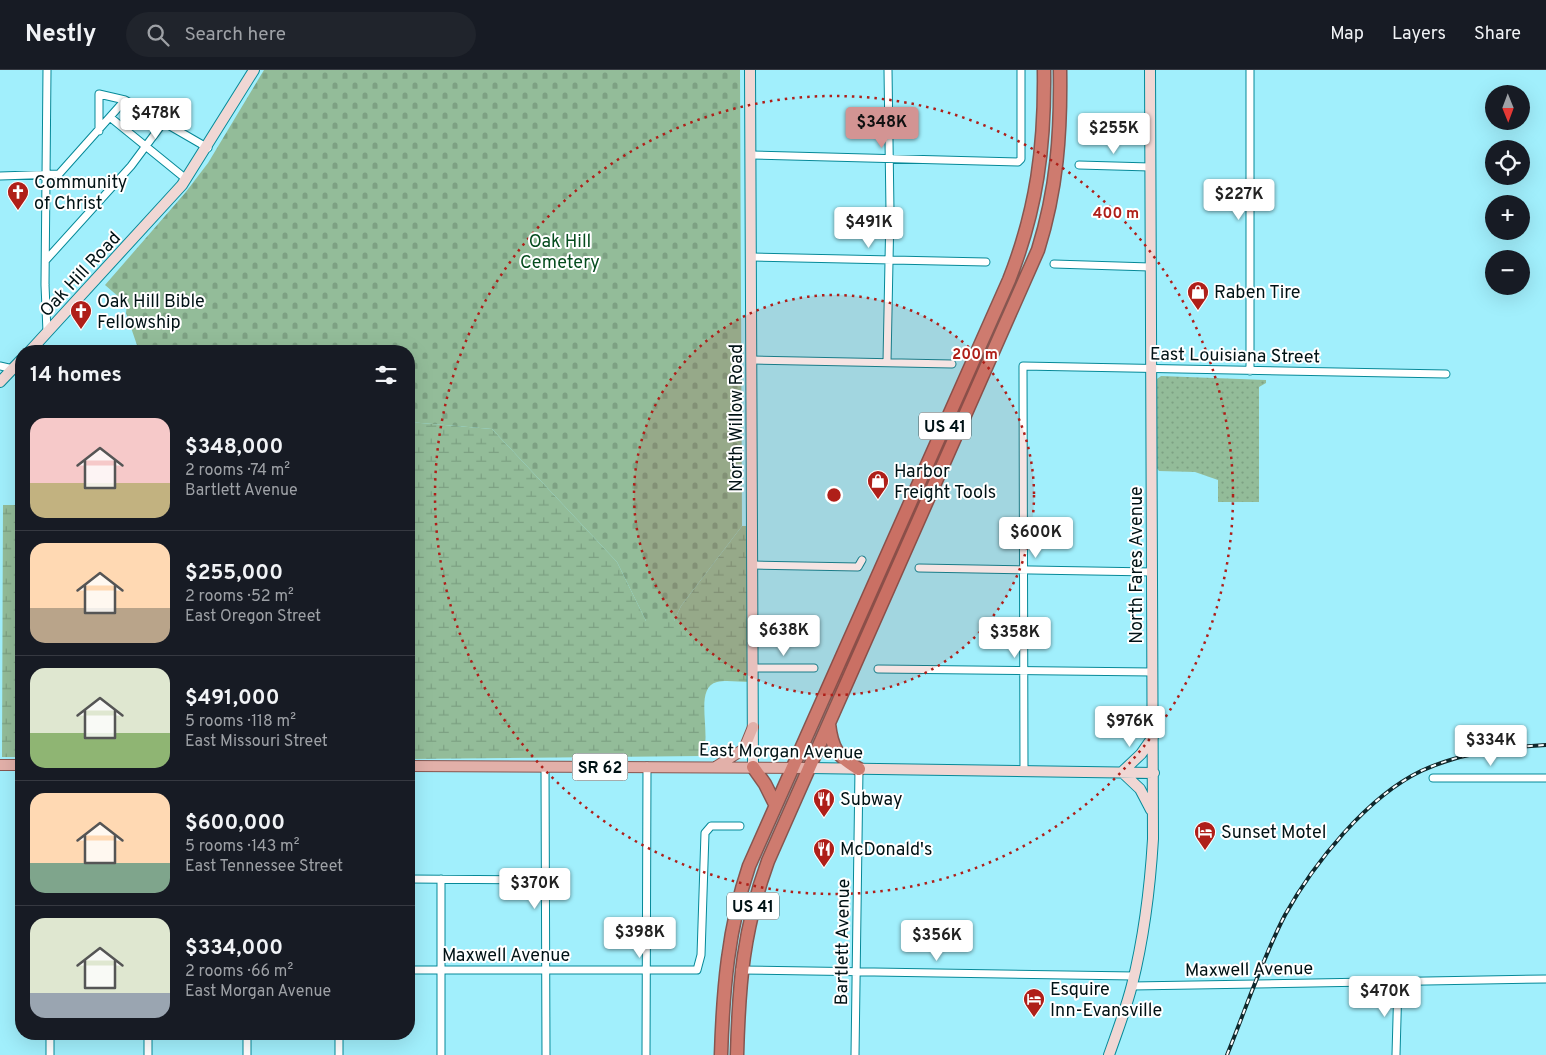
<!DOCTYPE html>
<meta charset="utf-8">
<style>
:root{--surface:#171b24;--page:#20242c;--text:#f1f3f6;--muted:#9ea1a6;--line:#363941;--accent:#d39493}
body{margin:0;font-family:Overpass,sans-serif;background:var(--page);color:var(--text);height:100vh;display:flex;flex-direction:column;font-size:19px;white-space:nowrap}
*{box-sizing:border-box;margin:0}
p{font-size:16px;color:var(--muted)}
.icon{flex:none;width:28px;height:28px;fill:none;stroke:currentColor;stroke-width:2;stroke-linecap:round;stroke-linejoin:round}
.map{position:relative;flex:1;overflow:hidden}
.details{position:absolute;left:15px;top:275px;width:400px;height:695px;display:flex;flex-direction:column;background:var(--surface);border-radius:20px;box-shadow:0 5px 20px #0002}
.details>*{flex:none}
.needle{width:32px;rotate:179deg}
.fabs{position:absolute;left:1485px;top:15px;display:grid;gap:10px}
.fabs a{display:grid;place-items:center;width:45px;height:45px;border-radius:50%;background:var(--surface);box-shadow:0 5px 20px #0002;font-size:25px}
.price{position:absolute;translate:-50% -42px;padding:0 11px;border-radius:5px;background:#fff;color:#222;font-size:16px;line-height:32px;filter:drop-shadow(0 1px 2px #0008)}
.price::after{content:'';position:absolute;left:50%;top:30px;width:15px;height:11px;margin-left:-8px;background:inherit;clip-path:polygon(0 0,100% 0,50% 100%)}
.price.selected{background:var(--accent);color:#111}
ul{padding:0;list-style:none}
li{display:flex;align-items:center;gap:15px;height:125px;padding:0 15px}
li+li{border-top:1px solid var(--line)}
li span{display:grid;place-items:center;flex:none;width:140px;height:100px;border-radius:15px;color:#555}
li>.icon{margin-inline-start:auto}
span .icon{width:60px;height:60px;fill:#fffc;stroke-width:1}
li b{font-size:21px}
h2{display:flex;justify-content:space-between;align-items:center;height:60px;padding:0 15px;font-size:21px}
header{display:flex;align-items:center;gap:30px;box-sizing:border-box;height:70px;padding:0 25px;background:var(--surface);border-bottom:1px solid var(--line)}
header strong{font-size:24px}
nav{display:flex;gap:28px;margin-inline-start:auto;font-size:18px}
.search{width:350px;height:45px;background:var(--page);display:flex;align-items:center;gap:12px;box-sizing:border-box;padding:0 18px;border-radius:28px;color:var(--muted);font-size:19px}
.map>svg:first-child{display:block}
</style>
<header>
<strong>Nestly</strong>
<div class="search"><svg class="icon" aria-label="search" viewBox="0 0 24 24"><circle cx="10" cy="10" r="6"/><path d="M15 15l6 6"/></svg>Search here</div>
<nav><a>Map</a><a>Layers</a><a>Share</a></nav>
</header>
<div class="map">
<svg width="1546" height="985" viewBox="0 0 1546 985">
<defs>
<pattern id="grass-dots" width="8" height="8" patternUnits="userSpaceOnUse" patternTransform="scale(1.25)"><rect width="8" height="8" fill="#93bc99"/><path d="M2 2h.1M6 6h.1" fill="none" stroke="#7da183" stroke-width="1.8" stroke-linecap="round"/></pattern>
<pattern id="wetland-marsh" width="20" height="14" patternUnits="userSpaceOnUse" patternTransform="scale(1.25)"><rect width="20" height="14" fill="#93bc99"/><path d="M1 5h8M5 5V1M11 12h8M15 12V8" fill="none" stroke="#7da183"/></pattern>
<pattern id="cemetery-stones" width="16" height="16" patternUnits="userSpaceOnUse" patternTransform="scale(1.25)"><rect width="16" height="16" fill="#93bc99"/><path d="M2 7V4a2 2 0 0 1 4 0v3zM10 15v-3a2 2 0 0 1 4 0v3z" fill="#7da183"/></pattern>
</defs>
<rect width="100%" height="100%" fill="#a1effc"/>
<path fill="url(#grass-dots)" d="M1161 306 1266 310V313L1259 317V432H1218V410L1195 402 1159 401 1156 397 1157 309Z"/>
<path fill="url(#wetland-marsh)" d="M409 352 492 359 617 492 646 551H674L681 536 742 456H749V612C739 612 726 610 717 612 692 618 714 668 701 686L409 689Z
M3 435H21V687H2Z"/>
<path fill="url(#cemetery-stones)" d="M264 0H740L742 456 681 536 674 551H646L617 492 492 359 409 352V281H139L126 243 127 234 105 215 185 123 208 93Z"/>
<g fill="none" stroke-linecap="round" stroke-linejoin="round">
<g stroke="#068998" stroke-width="9">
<path id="street" d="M47 0 45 215 47 262
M1250 0V301
M111 48 186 109
M99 61V24L125 30
M751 85 1018 92 1021 89V0
M1079 95 1150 97
M0 106 59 104 125 30 208 78
M752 187 986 192
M46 190 131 96 163 53
M1054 194 1150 197
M752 290 952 294
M887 292 890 141 888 0
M0 296 13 299
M753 495 858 497 862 490
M919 498 1152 502
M753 598H814
M878 599 1152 602
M545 696 546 985
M1024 701 1023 296 1446 304
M1433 708H1546
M409 809 545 810
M409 900H697L701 885 705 763 711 756H740
M740 900 1134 906
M1132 916 1546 909
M50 985V964
M148 985V964
M247 985V964
M339 985V964
M441 985V809
M646 985 647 696
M855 985 859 699
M1396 985 1398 912"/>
</g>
<g stroke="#068998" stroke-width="12">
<path id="secondary" d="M750 0 753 697
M30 281 182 115 254 0
M0 312 21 290
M809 698 1154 703
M1151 740 1140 719 1122 702 1141 684 1153 667
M1109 985C1117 962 1126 939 1132 915 1144 867 1150 819 1153 769L1150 0"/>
</g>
<g stroke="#865650" stroke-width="12">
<path id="primary" d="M0 695H21
M409 696 809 698
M717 696 744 679 753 657"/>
</g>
<g stroke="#865650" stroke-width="15">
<path id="highway" d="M829 654C832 679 837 686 859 699
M753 697 765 714 775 734
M721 985C723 920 728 858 749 796L1009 210C1037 139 1045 76 1044 0
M737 985C739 913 743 860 768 791L1038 180C1057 119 1061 64 1060 0"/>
</g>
<use href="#street" stroke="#fff" stroke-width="7"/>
<use href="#secondary" stroke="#f0d7d4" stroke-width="10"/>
<use href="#primary" stroke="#e2b0a9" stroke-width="10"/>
<use href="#highway" stroke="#ce7b6f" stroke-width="12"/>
<g stroke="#10282c" stroke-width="4">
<path id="rail" d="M1227 985C1245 941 1263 887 1285 845 1314 793 1367 727 1421 701 1460 683 1503 677 1546 675"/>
</g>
<use href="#rail" stroke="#fff" stroke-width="2" stroke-dasharray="5.5" stroke-linecap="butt"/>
</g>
<circle cx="834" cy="425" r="200" fill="#af1f19" fill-opacity=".12"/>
<g fill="none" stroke="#af1f19" stroke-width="2.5" stroke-dasharray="2.5 5">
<circle cx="834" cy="425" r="200"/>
<circle cx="834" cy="425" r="399"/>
</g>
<defs>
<g id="church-pin" transform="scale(1.125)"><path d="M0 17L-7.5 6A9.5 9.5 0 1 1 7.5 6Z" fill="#af1f19" stroke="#fff"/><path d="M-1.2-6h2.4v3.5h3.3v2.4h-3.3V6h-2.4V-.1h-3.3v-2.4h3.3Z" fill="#fff"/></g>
<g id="shop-pin" transform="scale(1.125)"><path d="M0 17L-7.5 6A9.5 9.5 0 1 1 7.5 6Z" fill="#af1f19" stroke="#fff"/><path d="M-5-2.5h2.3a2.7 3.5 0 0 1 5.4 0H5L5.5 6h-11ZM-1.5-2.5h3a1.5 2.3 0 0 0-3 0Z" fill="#fff"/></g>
<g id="restaurant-pin" transform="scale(1.125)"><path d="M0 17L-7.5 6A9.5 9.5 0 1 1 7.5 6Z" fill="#af1f19" stroke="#fff"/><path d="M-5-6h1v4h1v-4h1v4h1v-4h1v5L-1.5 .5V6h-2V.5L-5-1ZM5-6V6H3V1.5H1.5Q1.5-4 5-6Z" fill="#fff"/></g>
<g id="hotel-pin" transform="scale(1.125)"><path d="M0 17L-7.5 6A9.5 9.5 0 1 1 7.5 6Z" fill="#af1f19" stroke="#fff"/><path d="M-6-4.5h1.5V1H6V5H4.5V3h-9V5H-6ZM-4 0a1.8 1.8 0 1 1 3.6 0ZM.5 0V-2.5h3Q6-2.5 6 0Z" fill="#fff"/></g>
</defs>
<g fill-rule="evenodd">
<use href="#church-pin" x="18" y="122"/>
<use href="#shop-pin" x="1198" y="222"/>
<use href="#church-pin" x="81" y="241"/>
<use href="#shop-pin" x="878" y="411"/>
<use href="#restaurant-pin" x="824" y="729"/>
<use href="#hotel-pin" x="1205" y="762"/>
<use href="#restaurant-pin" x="824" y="779"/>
<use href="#hotel-pin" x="1034" y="929"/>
</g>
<g text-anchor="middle" stroke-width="4" stroke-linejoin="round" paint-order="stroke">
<g fill="#fff" stroke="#4c595b" stroke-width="1">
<rect x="919" y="342.5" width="52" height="27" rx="4"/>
<rect x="572.5" y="683.5" width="55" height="27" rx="4"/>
<rect x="727" y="822.5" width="52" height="27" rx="4"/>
</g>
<g font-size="16" font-weight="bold" fill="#001215">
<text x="945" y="362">US 41</text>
<text x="600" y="703">SR 62</text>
<text x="753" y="842">US 41</text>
</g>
<g font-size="18" fill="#001215" stroke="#fff" text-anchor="start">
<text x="34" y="118">Community<tspan x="34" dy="21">of Christ</tspan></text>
<text x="1214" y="228">Raben Tire</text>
<text x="97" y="237">Oak Hill Bible<tspan x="97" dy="21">Fellowship</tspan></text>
<text x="894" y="407">Harbor<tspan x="894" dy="21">Freight Tools</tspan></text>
<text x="840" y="735">Subway</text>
<text x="1221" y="768">Sunset Motel</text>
<text x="840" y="785">McDonald's</text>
<text x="1050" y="925">Esquire<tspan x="1050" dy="21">Inn-Evansville</tspan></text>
</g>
<g font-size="18" fill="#054c1e" stroke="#fff">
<text x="560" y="177">Oak Hill<tspan x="560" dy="21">Cemetery</tspan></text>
</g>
<g font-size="18" fill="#001215" stroke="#fff">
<text transform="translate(80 204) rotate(-47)" y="6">Oak Hill Road</text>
<text transform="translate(1235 285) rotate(1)" y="6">East Louisiana Street</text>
<text transform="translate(736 348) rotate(-90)" y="6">North Willow Road</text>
<text transform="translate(1136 495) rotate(-90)" y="6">North Fares Avenue</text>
<text transform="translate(781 681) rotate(1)" y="6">East Morgan Avenue</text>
<text transform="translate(842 872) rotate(-89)" y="6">Bartlett Avenue</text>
<text x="506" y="891">Maxwell Avenue</text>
<text transform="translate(1249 899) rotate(-1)" y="6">Maxwell Avenue</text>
</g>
</g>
<circle cx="834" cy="425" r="8" fill="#af1f19" stroke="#fff" stroke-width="2.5"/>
<g font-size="15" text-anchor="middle" font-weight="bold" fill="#af1f19" stroke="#fff" stroke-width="4" stroke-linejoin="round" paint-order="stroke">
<text x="1116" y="148">400 m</text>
<text x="975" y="289">200 m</text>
</g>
</svg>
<div class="fabs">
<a><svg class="needle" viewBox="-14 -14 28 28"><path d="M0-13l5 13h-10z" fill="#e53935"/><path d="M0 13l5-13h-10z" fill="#9ea1a6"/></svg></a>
<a><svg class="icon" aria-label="locate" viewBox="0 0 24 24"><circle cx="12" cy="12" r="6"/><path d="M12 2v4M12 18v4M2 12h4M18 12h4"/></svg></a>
<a>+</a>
<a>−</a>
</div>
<b class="price" style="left:156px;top:70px">$478K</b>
<b class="price selected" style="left:882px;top:79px">$348K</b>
<b class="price" style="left:1114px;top:85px">$255K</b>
<b class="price" style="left:1239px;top:151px">$227K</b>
<b class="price" style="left:869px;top:179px">$491K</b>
<b class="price" style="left:1036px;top:489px">$600K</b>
<b class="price" style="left:784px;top:587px">$638K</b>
<b class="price" style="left:1015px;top:589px">$358K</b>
<b class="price" style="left:1130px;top:678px">$976K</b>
<b class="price" style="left:1491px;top:697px">$334K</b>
<b class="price" style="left:535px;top:840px">$370K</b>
<b class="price" style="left:640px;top:889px">$398K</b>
<b class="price" style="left:937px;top:892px">$356K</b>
<b class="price" style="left:1385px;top:948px">$470K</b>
<section class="details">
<h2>14 homes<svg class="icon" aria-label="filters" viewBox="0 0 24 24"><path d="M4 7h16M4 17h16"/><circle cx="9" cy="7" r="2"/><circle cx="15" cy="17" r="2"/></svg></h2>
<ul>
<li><span style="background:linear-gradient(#f6c9c9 65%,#c2b280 0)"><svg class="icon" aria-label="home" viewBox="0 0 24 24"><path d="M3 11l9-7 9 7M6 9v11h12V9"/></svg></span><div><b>$348,000</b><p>2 rooms · 74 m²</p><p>Bartlett Avenue</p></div></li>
<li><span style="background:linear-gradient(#ffd9b3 65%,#b9a48a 0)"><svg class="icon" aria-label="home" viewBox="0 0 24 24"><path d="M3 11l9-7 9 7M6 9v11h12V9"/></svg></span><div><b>$255,000</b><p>2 rooms · 52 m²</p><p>East Oregon Street</p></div></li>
<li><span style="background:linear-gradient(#dfe7d0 65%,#8fb573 0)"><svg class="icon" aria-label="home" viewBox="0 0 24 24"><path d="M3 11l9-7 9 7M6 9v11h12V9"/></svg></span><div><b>$491,000</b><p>5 rooms · 118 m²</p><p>East Missouri Street</p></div></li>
<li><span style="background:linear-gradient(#ffd9b3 70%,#7fa58c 0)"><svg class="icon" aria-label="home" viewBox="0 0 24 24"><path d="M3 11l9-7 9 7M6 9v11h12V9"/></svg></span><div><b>$600,000</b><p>5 rooms · 143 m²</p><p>East Tennessee Street</p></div></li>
<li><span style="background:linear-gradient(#dfe7d0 75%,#9aa5b1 0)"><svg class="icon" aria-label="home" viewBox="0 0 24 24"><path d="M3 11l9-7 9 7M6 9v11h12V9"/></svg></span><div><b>$334,000</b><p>2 rooms · 66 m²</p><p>East Morgan Avenue</p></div></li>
</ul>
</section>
</div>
